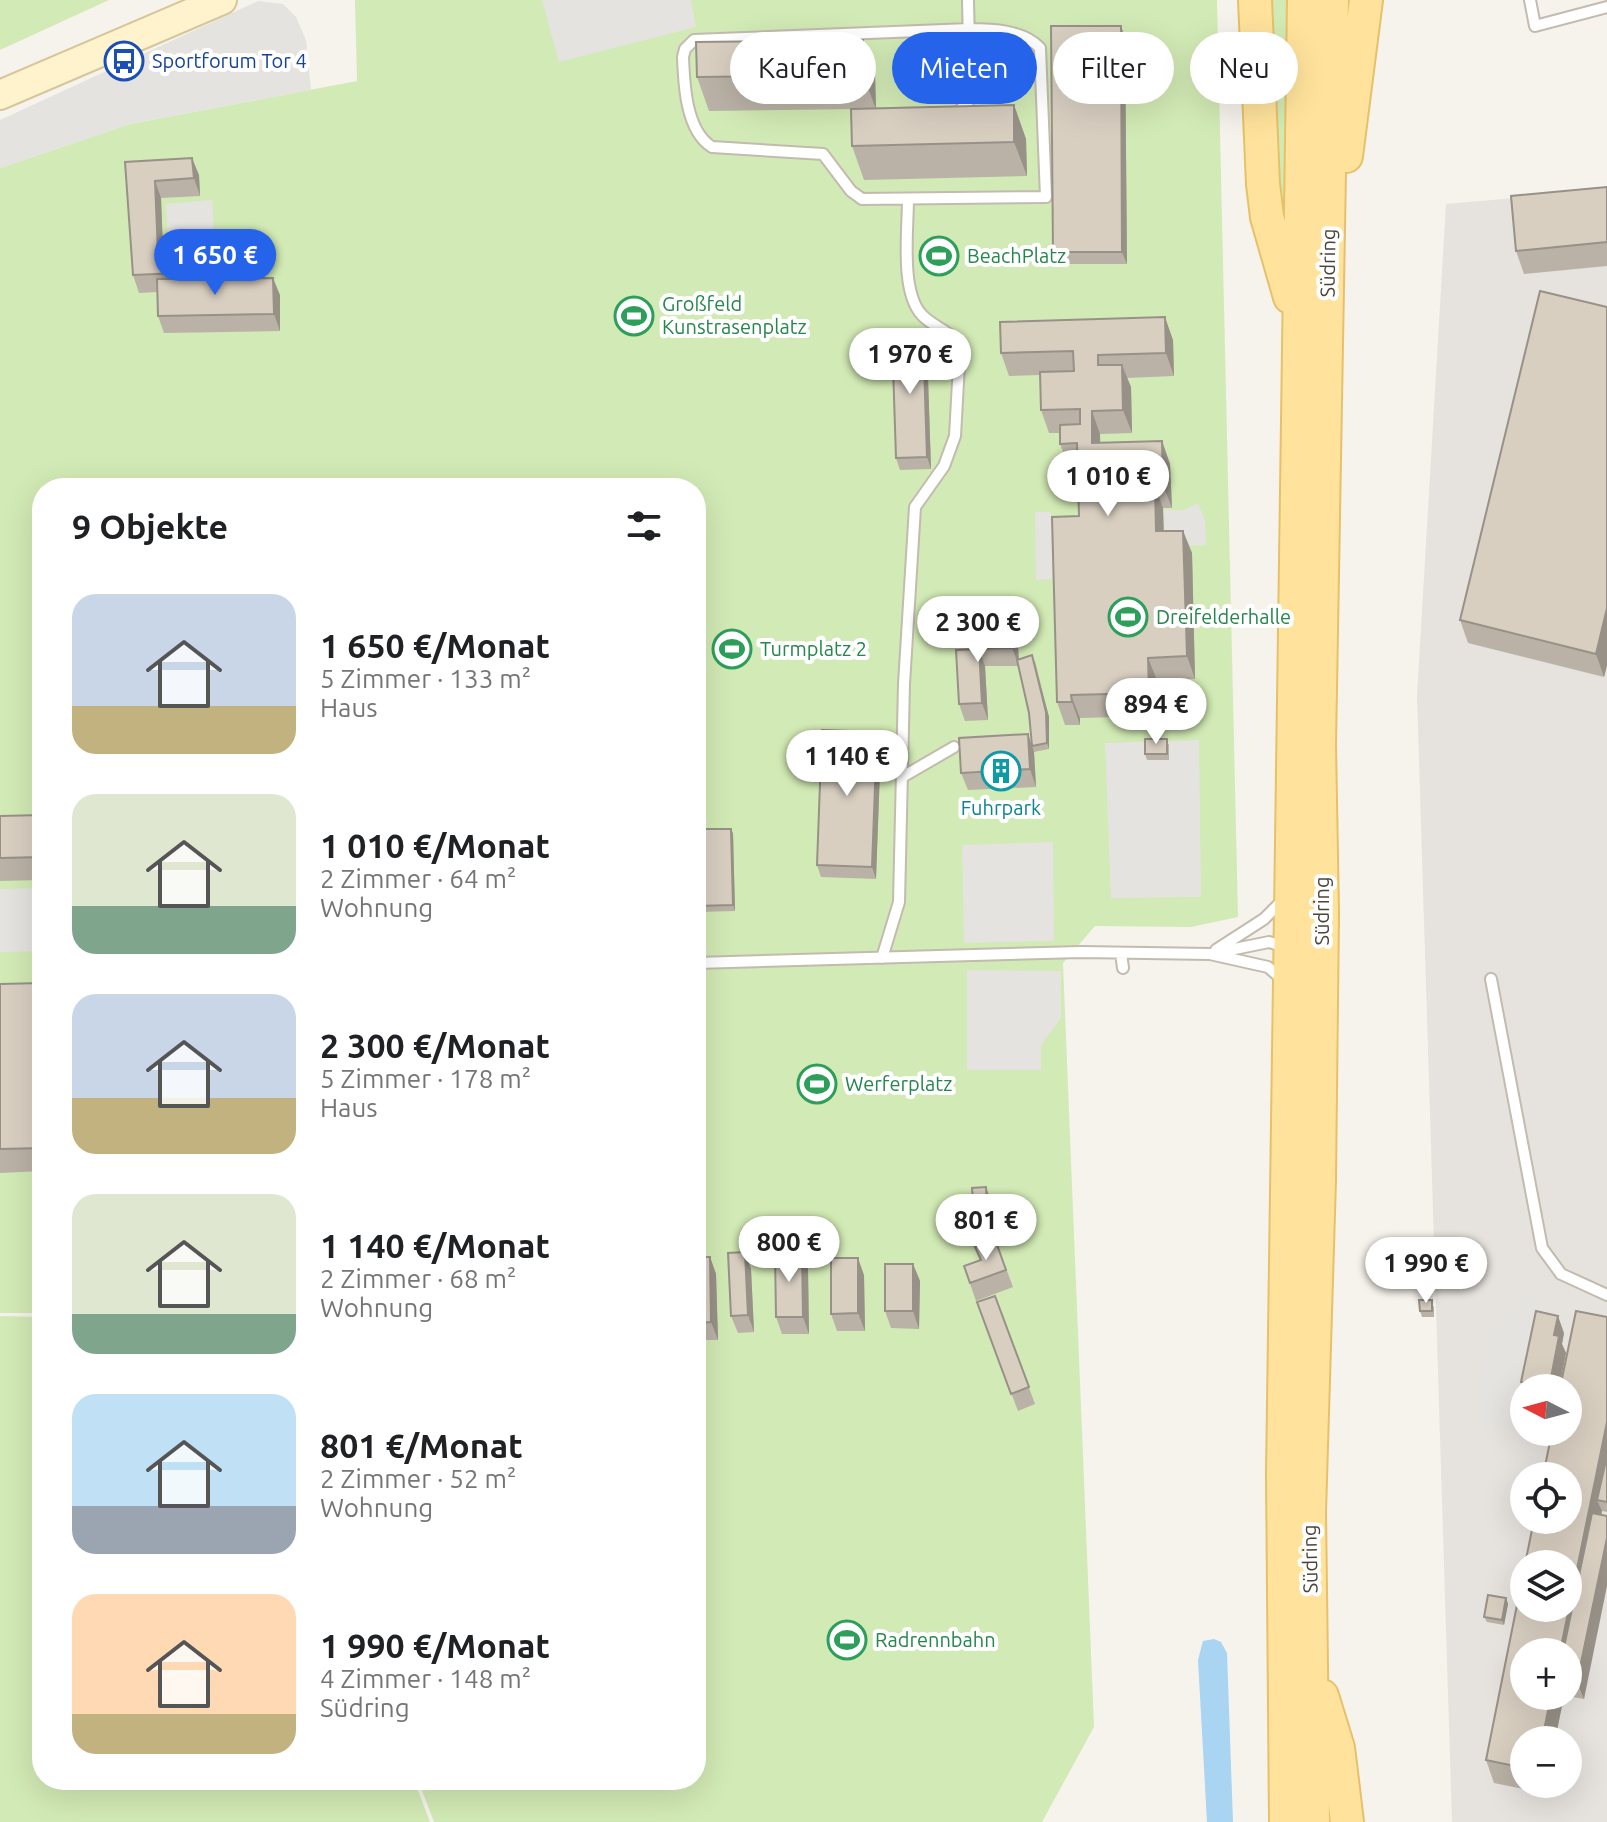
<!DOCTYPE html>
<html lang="de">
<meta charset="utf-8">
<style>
:root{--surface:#fff;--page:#f2f2f2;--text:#202124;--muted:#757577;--accent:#2563eb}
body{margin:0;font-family:Ubuntu,sans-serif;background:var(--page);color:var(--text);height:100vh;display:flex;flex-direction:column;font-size:30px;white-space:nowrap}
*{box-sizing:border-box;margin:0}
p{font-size:26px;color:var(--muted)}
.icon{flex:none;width:44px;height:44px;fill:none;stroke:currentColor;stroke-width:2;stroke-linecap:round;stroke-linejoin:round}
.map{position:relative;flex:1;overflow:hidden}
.details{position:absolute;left:32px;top:478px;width:674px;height:1312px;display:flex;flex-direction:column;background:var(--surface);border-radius:32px;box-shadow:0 8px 32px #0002}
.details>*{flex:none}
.top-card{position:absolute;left:730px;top:32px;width:756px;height:72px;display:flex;gap:16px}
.needle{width:52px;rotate:276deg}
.fabs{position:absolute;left:1510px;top:1374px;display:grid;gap:16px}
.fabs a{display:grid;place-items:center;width:72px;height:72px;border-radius:50%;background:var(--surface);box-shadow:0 8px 32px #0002;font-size:40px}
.price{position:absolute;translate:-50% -68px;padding:0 18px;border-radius:28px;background:#fff;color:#222;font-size:26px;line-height:52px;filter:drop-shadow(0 2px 4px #0008)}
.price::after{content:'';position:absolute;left:50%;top:48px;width:24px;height:18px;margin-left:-12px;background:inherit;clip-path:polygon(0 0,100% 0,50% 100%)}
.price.active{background:var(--accent);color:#fff}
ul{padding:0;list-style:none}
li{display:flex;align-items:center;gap:24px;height:200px;padding:0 40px}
li span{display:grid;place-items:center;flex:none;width:224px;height:160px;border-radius:24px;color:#555}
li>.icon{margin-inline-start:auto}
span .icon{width:96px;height:96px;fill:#fffc;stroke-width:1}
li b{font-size:34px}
h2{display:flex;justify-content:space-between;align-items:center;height:96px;padding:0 40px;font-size:34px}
.pill{padding:0 28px;border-radius:36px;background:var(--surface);box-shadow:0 8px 32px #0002;font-size:28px;line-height:72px}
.pill.active{background:var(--accent);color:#fff}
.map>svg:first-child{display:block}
</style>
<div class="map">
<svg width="1607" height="1822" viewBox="0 0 1607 1822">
<rect width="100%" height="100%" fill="#f6f3ec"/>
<path fill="#e6e2dd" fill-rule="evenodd" d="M1607 190V1822H1452L1417 696 1446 204ZM1524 1388H1568V1432H1524ZM1524 1476H1568V1520H1524ZM1524 1564H1568V1608H1524ZM1524 1652H1568V1696H1524ZM1524 1740H1568V1784H1524Z"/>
<path fill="#d2eab5" d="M0 0H109L0 50Z
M355 0H1217L1238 917 1191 927 1095 926 1063 963 1094 1727 1042 1822H434L418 1780H696V488H42V1313H0V168L130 124 357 81Z
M1263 0H1294L1291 253 1276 223Z
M0 1316 42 1317V1780H414L430 1822H0Z"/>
<path fill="#e5e3e0" d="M542 0H691L696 27 559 62Z
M258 1 283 4 296 17 306 40 311 90 130 124 0 168V120Z
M212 200 216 263 169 267 166 204Z
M1198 503 1205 520 1206 545 1165 547 1164 510H1184Z
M1035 512H1051L1052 579 1036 580Z
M1199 740 1201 897 1111 898 1105 743Z
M1053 842 1054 941 964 943 962 845Z
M42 888V951L0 952V889Z
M967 970 1061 971V1018L1041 1045V1070H967Z
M1524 1299 1535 1302 1510 1427 1483 1425 1477 1405 1486 1352 1494 1329 1511 1318Z"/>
<path fill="#a9d4f2" d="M1214 1639 1221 1642 1227 1653 1233 1822H1207L1198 1660 1203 1641Z"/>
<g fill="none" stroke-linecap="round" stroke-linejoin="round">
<g stroke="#c2bbae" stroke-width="14">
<path id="lane" d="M1530 0 1535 26 1607 7
M969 29C992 29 1023 30 1040 48L1046 197 862 199 851 191 823 154 712 147C686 131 684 85 683 57L685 49 694 40Z
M957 113 968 102 970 94 968 0
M904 776 954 747
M1216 950 1264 919 1283 900
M1121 953 1123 968
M1215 953 1269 942 1286 947
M882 958 899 902 904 684 915 507 944 466 955 436 960 346C951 331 933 327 922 315 900 292 908 230 908 199
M696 963 1081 952 1210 954 1268 967 1282 979
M1491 979 1542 1248 1561 1274 1607 1295"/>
</g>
<g stroke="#d6c79b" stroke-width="32">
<path id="secondary" d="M0 95 222 0"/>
</g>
<g stroke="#e6c16a" stroke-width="36">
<path id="primary" d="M1255 0 1263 184 1267 217 1290 297
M1346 156 1366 0
M1322 1696 1338 1748 1347 1822
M1286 1822 1283 1474 1304 0
M1313 1822 1309 1512 1319 1180 1322 912 1319 745 1332 0"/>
</g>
<use href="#lane" stroke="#fff" stroke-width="10"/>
<use href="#secondary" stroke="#fff3cd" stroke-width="28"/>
<use href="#primary" stroke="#ffe39c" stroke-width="32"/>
</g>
<path fill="#bab2a6" d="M1121 26 1125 38 1127 264H1057L1053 252Z
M863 40 875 74 876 109 1014 105 1026 139 1027 176 864 180 852 146 856 109 709 111 697 77Z
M125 162 199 175 200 196 161 198 163 254 182 270V279L280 295V331L164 333 158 316 157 292 139 293 133 275Z
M1607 187V266L1524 274 1516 251Z
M1607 307V665L1604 677 1468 643 1460 620Z
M923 335 927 347 931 469 900 470 896 458Z
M1173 340 1174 376 1127 378 1131 387 1132 433 1100 434V443L1162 441 1170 464 1172 508H1163L1164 531H1183L1192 553 1195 679 1157 680 1158 716 1080 718V725H1065L1057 702 1079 516 1078 467H1069L1060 444V433H1049L1041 410 1040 375 1009 376 1001 353Z
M1018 646 1019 659 1035 661 1049 717V749L1034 752 1036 787 968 790 961 773 1028 734 1032 746 1029 713 1018 666H985L988 720 965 721 959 704 956 650Z
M881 743 876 879 821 877 817 865Z
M1169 744V760H1147L1145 754Z
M42 815V880L0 881V816Z
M696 829H731L733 834 735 911 696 912Z
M42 983V1171L0 1173V984Z
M992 1204 994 1240 995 1239 1013 1287 976 1301 964 1266 981 1260 976 1241Z
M745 1252 751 1269 754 1332 738 1333 731 1316Z
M802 1252 808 1269 809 1334H782L776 1317Z
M710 1257 716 1274 718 1340H703L697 1323Z
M913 1264 920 1281 919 1329 891 1328 885 1311Z
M864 1275 865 1331H837L831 1314Z
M995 1296 1035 1404 1018 1411 977 1302Z
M1434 1306V1317H1422L1420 1311Z
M1607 1317V1512L1602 1511 1601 1515 1584 1699 1567 1696 1568 1652 1524 1696H1564L1555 1740H1524V1784H1546L1544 1793 1494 1783 1486 1760Z
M1564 1333 1562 1344 1566 1353 1559 1388H1524V1390L1521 1382Z
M1506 1598 1508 1604 1504 1625 1487 1622 1484 1617Z"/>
<path fill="#979187" d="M1121 26 1125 38 1127 264 1122 252Z
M863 40 875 74 876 109 863 75Z
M1014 105 1026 139 1027 176 1014 142Z
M192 158 199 175 200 196 194 178Z
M155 181 161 198 164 271 158 254Z
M176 253 182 270 183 291 177 273Z
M273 278 280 295V331L274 314Z
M1165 317 1173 340 1174 376 1166 353Z
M923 335 927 347 931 469 927 457Z
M1122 365 1131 387 1132 433 1123 410Z
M1092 411 1100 434 1101 466 1092 443Z
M1162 441 1170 464 1172 508 1163 485Z
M1155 486 1163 508 1164 554 1156 531Z
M1183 531 1192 553 1195 679 1187 656Z
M1607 608V665L1604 677 1596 654Z
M1012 629 1018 646 1019 666 1012 648Z
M979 649 985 666 988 720 982 703Z
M1032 655 1049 717V749L1047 743Z
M1148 658 1157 680 1158 716 1149 693Z
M1071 695 1080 718V725L1072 702Z
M877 732 881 743 876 879 872 867Z
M1028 734 1034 752 1036 787 1030 769Z
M731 829 733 834 735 911 733 905Z
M986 1187 992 1204 996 1258 989 1240Z
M745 1252 751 1269 754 1332 748 1315Z
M802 1252 808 1269 809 1334 803 1317Z
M710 1257 716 1274 718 1340 711 1322Z
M858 1258 864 1275 865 1331 858 1313Z
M913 1264 920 1281 919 1329 913 1311Z
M1558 1316 1564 1333 1562 1344 1566 1353 1559 1388H1549L1554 1335Z
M1607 1422V1486L1597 1500 1602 1511 1568 1677V1652H1560Z
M1607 1538V1586L1584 1699 1577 1682Z
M1506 1598 1508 1604 1504 1625 1502 1620Z
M1551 1696H1564L1555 1740H1542Z
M1541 1784H1546L1544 1793Z"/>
<path fill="#d8cfc1" stroke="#979187" stroke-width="2" d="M1051 26H1121L1122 252H1053Z
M863 40V75L697 77 696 42Z
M1014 105V142L852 146 851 109Z
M192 158 194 178 155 181 158 254 176 253 177 273 133 275 125 162Z
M1607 187V242L1516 251 1511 196Z
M273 278 274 314 158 316 157 279Z
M1540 291 1607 307V608L1596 654 1460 620Z
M1165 317 1166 353 1098 355V365H1122L1123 410 1092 411V443L1162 441 1163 485 1155 486 1156 531H1183L1187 656 1148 658 1149 693 1071 695 1072 702H1057L1052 517 1079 516 1077 443 1060 444V425L1080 424V409L1041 410 1040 372 1074 371 1073 351 1001 353 1000 322Z
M923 335 927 457 896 458 892 336Z
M1012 629V648L979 649 982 703 959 704 956 650 979 649V630Z
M1032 655 1046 712 1047 743 1032 746 1029 713 1017 660Z
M822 730 877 732 872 867 817 865Z
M1028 734 1030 769 961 773 959 738Z
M1145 739H1167V754H1145Z
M42 815V857L0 858V816Z
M696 829H731L733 905 696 906Z
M42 983V1148L0 1149V984Z
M986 1187 989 1240 976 1241 972 1188Z
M995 1239 1006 1270 970 1283 964 1266 981 1260 975 1247Z
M745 1252 748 1315 731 1316 728 1253Z
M775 1252H802L803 1317H776Z
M696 1257H710L711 1322 697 1323Z
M831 1258H858V1313L831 1314Z
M885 1264H913V1311H885Z
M995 1296 1029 1387 1011 1394 977 1302Z
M1419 1300H1432V1311H1420Z
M1536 1311 1558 1316 1554 1335 1559 1336 1549 1388 1521 1382Z
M1576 1311 1607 1317V1422L1560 1652H1524V1696H1551L1542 1740H1524V1768L1486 1760 1524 1570V1608H1568V1564H1525L1534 1520H1568V1476H1543L1552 1432H1568V1388H1560Z
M1607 1456V1502L1597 1500Z
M1592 1513 1607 1516V1538L1577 1682 1568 1680V1652H1563Z
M1488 1595 1506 1598 1502 1620 1484 1617Z"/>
<defs>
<g id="bus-ring" transform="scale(2)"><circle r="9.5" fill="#fff" stroke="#1a4fb4" stroke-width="1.5"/><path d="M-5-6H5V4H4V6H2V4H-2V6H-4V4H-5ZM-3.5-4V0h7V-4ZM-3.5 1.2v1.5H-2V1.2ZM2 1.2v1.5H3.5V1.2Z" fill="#1a4fb4"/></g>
<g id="stadium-ring" transform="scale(2)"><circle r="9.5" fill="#fff" stroke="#2e9e5b" stroke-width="1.5"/><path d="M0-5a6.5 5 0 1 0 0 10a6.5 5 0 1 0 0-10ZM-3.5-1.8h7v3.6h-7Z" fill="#2e9e5b"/></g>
<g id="building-ring" transform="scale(2)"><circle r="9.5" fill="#fff" stroke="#0f9aa8" stroke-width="1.5"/><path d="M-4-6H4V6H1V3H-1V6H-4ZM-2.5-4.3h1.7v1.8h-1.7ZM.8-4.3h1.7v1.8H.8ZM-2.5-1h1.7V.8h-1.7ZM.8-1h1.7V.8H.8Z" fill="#0f9aa8"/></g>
</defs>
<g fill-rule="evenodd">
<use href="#bus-ring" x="124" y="61"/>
<use href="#stadium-ring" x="939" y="256"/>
<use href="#stadium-ring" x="634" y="316"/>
<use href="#stadium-ring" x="1128" y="617"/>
<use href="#stadium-ring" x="732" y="649"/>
<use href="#building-ring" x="1001" y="771"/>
<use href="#stadium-ring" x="817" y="1084"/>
<use href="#stadium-ring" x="847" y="1640"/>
</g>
<g text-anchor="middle" stroke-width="8" stroke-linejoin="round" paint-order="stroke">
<g font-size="20" fill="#164399" stroke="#fff" text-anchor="start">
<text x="152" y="68">Sportforum Tor 4</text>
</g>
<g font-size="20" fill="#27864d" stroke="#fff" text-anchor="start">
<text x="967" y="263">BeachPlatz</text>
<text x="662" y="311">Großfeld<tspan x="662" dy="23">Kunstrasenplatz</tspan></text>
<text x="1156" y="624">Dreifelderhalle</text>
<text x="760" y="656">Turmplatz 2</text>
<text x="845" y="1091">Werferplatz</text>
<text x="875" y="1647">Radrennbahn</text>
</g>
<g font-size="20" fill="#4b4439" stroke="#fff">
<text transform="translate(1328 263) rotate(-89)" y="7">Südring</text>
<text transform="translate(1322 911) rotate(-90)" y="7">Südring</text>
<text transform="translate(1310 1559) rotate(-91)" y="7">Südring</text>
</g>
<g font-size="20" fill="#0d838f" stroke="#fff">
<text x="1001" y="815">Fuhrpark</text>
</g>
</g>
</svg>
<div class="fabs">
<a><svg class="needle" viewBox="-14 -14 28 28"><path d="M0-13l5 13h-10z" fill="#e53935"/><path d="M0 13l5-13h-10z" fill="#757577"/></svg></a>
<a><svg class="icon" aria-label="locate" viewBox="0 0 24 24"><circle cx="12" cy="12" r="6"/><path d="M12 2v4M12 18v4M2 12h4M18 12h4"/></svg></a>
<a><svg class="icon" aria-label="layers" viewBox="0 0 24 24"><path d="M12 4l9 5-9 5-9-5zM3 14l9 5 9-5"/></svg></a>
<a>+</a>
<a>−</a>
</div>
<b class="price active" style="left:215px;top:297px">1 650 €</b>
<b class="price" style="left:910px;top:396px">1 970 €</b>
<b class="price" style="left:1108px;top:518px">1 010 €</b>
<b class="price" style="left:978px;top:664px">2 300 €</b>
<b class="price" style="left:1156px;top:746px">894 €</b>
<b class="price" style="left:847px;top:798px">1 140 €</b>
<b class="price" style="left:986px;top:1262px">801 €</b>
<b class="price" style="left:789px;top:1284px">800 €</b>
<b class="price" style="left:1426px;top:1305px">1 990 €</b>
<div class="top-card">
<a class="pill">Kaufen</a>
<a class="pill active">Mieten</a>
<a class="pill">Filter</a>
<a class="pill">Neu</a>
</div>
<section class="details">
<h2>9 Objekte<svg class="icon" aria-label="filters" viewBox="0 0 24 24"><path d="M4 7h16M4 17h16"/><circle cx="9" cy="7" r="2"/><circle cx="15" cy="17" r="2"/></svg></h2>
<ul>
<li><span style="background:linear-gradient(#c9d6e8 70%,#c2b280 0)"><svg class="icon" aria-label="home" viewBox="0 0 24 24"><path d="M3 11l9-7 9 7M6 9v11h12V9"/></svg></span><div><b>1 650 €/Monat</b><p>5 Zimmer · 133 m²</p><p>Haus</p></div></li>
<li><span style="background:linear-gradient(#dfe7d0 70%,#7fa58c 0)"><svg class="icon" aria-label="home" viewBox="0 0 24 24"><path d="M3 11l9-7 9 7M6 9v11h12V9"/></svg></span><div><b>1 010 €/Monat</b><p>2 Zimmer · 64 m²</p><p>Wohnung</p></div></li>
<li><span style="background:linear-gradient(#c9d6e8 65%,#c2b280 0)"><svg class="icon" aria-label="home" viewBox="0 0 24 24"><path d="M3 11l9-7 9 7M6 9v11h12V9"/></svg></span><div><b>2 300 €/Monat</b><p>5 Zimmer · 178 m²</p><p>Haus</p></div></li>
<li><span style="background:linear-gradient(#dfe7d0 75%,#7fa58c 0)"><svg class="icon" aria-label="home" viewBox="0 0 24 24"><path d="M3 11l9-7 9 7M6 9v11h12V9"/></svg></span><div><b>1 140 €/Monat</b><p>2 Zimmer · 68 m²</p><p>Wohnung</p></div></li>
<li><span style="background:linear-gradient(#bfe0f5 70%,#9aa5b1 0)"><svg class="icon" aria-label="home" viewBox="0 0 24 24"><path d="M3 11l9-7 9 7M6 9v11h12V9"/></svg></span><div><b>801 €/Monat</b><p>2 Zimmer · 52 m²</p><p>Wohnung</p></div></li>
<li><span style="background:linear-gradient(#ffd9b3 75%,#c2b280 0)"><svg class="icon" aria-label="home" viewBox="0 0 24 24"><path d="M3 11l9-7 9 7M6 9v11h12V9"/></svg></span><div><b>1 990 €/Monat</b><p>4 Zimmer · 148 m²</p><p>Südring</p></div></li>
</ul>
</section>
</div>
